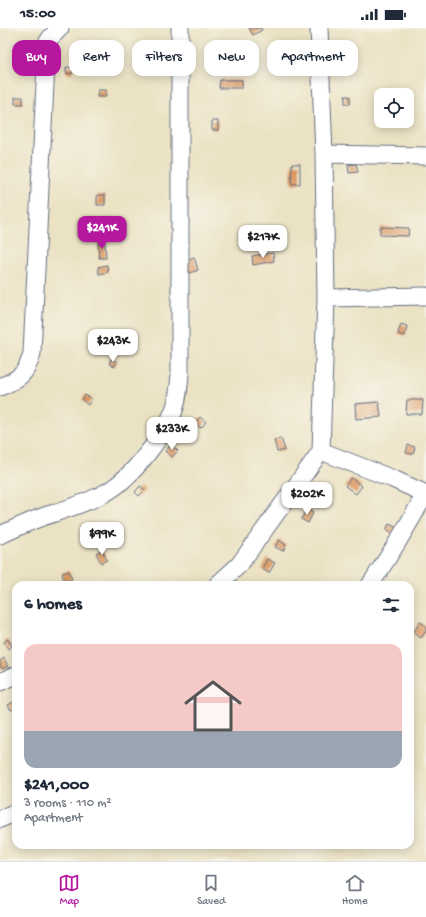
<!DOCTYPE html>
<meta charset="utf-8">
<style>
:root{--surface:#fff;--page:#f2f2f3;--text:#1f2937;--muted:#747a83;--line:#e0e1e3;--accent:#b5179e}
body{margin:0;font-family:"Gochi Hand",sans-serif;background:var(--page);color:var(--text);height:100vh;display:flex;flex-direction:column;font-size:15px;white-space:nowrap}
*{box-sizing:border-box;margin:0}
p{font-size:13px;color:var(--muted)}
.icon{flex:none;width:22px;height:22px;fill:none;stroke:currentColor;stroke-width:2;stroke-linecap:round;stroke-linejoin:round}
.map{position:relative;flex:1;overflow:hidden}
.details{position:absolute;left:12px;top:553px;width:402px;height:268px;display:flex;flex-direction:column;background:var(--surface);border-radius:12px;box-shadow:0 2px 10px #0003}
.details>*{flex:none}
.banner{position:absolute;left:12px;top:12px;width:402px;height:36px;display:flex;gap:8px}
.controls{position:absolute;left:374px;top:60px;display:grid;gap:8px}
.controls a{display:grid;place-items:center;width:40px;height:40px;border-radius:8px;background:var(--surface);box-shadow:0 2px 10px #0003;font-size:20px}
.price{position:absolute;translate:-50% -34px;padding:0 9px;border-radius:8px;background:#fff;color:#222;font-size:13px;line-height:26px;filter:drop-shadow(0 1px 2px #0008)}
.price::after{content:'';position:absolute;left:50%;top:24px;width:12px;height:9px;margin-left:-6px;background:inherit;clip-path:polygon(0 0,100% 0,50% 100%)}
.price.current{background:var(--accent);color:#fff}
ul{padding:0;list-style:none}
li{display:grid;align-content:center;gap:8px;height:212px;padding:0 12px}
li span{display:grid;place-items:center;height:124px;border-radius:12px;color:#555}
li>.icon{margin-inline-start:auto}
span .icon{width:72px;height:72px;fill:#fffc;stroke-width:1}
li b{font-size:17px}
h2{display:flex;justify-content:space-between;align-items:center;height:48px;padding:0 12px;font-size:17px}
.tag{padding:0 14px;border-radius:12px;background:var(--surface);box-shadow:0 2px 10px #0003;font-size:14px;line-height:36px}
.tag.current{background:var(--accent);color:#fff}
.status{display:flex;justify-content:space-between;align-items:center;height:28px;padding:0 20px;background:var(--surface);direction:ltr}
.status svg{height:11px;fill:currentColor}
.tab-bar{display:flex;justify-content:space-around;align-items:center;height:56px;border-top:1px solid var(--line);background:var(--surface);font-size:11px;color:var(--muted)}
.tab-bar a{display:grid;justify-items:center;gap:2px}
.tab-bar .current{color:var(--accent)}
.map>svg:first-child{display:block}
</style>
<div class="status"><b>15:00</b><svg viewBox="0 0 49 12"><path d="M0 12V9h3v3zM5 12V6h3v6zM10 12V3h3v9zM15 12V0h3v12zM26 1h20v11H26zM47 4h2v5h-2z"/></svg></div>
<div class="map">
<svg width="426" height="833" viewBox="0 0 426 833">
<rect width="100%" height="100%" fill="#f7f3e8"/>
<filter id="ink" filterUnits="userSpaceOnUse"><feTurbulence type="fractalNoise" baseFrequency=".025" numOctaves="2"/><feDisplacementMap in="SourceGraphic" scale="8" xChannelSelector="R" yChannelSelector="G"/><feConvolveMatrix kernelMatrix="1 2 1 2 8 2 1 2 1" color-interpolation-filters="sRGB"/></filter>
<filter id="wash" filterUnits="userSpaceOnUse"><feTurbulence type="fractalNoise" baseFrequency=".012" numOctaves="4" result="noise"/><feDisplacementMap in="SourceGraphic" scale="16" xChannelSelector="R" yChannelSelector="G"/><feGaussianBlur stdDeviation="0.9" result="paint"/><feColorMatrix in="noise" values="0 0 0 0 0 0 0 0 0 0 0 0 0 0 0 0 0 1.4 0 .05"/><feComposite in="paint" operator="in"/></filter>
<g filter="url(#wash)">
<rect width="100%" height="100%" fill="#ebe2c3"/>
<g id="blocks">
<path fill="#dc9861" d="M249 0H261L262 2 253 7Z
M226 18H238V44H227Z
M18 37 26 38 25 43 17 42Z
M66 39 73 40 72 46 66 45Z
M220 52H242V60H219Z
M98 62H106V69H97Z
M345 68H350V76H345Z
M15 69H23V76H15Z
M212 93H218V102H212Z
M292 136H300V156H291Z
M356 136 358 144 349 145 348 137Z
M97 167H105V177H97Z
M380 199 409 200 408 208 380 207Z
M98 215H105L106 230H99Z
M273 225 274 233 253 237 252 228Z
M194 229 198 242 190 245 185 233Z
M107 237 108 244 99 246 98 239Z
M401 296 407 298 405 308 398 306Z
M111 331 117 334 114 339 109 336Z
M85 367 92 371 88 377 82 372Z
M407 372H423L422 386H406Z
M379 374 381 389 356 391 355 376Z
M200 389 206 394 201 400 195 395Z
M281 410 285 422 277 424 274 412Z
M171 417 178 423 172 429 165 423Z
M408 417 415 419 413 426 406 425Z
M351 450 362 458 356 466 345 458Z
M140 458 145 462 139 468 135 464Z
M322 461 328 467 322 472 317 465Z
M307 481 313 485 308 495 301 491Z
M389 496 397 500 394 506 386 502Z
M279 512 286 517 283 523 275 519Z
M102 522 107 532 101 535 96 525Z
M267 531 275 535 269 545 262 541Z
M69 543 72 551 64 554 62 545Z
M420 594 426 598V603L421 610 413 605Z
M8 611 12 618 8 621 4 614Z
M4 630 8 638 2 641 0 637V633Z
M15 673 16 680 11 682 8 677Z"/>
</g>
</g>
<g filter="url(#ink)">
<use href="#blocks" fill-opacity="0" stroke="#646e81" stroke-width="1"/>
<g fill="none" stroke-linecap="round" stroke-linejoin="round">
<g stroke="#646e81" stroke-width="19">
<path id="minor" d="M324 126 426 128
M326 270 426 268
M0 359C19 351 27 346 32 325L47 15 51 9 60 0
M321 423 393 451 426 466
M0 507C14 501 28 494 42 489 63 482 85 476 105 465 130 452 161 411 173 385 178 373 179 359 180 346V0
M217 557 239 537 321 423 326 270 324 126 319 0
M370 557C390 527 408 498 425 466
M0 654 16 647
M0 791 16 784"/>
</g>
<use href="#minor" stroke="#fff" stroke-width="17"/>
</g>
</g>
</svg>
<div class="controls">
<a><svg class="icon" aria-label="locate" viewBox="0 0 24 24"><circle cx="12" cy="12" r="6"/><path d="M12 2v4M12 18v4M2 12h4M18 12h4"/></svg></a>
</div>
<b class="price current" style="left:102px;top:222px">$241K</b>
<b class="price" style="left:263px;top:231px">$217K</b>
<b class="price" style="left:113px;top:335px">$243K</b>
<b class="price" style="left:172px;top:423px">$233K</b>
<b class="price" style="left:307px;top:488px">$202K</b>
<b class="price" style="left:102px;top:528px">$99K</b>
<div class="banner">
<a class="tag current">Buy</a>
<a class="tag">Rent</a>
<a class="tag">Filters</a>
<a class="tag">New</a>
<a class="tag">Apartment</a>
</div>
<section class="details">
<h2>6 homes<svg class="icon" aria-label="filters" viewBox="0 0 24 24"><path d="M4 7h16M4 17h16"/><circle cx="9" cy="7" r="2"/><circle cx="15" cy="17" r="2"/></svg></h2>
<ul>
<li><span style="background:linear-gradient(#f6c9c9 70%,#9aa5b1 0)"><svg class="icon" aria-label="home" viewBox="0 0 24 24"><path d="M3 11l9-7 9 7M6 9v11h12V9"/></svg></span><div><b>$241,000</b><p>3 rooms · 110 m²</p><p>Apartment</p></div></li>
</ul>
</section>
</div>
<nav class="tab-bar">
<a class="current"><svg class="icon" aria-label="map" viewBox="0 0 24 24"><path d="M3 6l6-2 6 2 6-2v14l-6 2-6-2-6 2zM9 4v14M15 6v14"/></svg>Map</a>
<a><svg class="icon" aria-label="saved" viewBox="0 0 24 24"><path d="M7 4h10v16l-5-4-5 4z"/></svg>Saved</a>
<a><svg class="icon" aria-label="home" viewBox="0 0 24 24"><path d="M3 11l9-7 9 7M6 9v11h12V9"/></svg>Home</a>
</nav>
